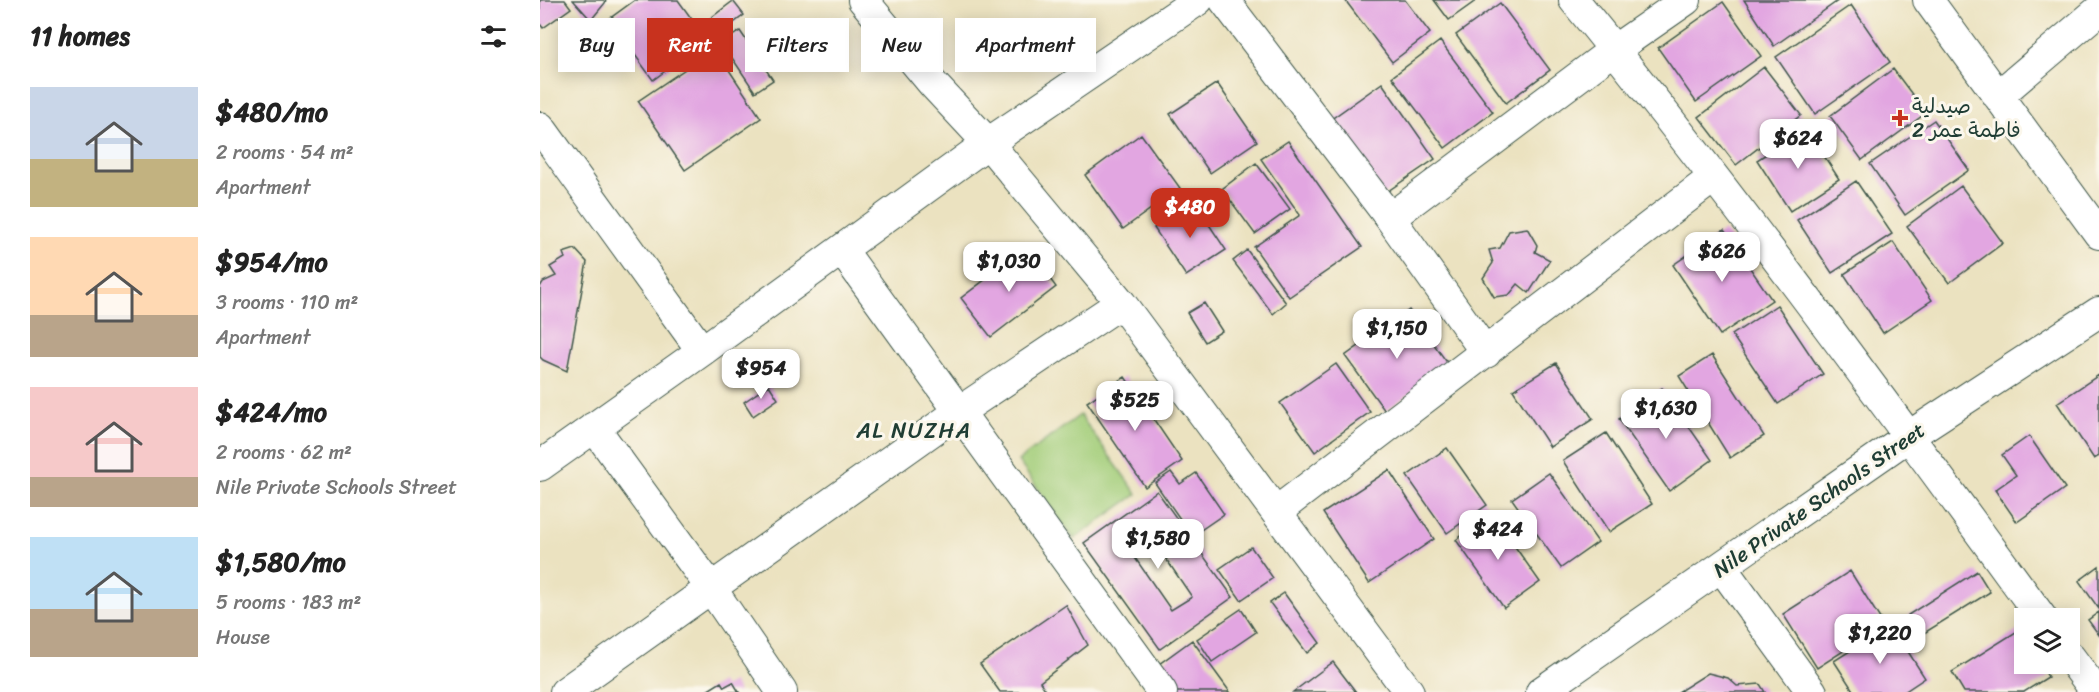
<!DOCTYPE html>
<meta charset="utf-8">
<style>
:root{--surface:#fff;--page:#f6f6f6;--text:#222;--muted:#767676;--accent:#c8321e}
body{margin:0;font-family:Sriracha,"Playpen Sans Arabic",sans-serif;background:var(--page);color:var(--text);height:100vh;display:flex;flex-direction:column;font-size:22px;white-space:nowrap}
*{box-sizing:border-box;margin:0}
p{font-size:20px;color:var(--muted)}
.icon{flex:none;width:33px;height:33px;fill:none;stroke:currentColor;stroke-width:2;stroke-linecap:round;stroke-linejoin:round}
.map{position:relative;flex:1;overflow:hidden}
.drawer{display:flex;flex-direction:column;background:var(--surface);width:540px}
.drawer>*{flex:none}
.banner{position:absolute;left:18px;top:18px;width:570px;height:54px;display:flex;gap:12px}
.tools{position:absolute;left:1474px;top:608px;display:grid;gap:12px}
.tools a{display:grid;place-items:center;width:66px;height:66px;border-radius:0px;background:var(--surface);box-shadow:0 3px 15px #0003;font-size:30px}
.price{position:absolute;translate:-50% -51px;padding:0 14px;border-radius:12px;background:#fff;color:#222;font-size:20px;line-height:39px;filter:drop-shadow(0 2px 3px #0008)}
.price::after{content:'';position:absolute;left:50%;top:36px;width:18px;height:14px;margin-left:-9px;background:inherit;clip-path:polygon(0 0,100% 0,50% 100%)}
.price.active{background:var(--accent);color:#fff}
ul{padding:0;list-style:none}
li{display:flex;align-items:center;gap:18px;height:150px;padding:0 30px}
li span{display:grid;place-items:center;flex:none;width:168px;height:120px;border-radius:0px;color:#555}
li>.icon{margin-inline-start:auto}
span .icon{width:72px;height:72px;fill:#fffc;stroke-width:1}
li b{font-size:26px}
h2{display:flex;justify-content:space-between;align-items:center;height:72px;padding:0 30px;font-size:26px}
.chip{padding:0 21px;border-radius:0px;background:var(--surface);box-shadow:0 3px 15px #0003;font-size:21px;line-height:54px}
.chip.active{background:var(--accent);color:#fff}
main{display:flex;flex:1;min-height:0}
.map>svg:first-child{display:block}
</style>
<main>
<section class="drawer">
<h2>11 homes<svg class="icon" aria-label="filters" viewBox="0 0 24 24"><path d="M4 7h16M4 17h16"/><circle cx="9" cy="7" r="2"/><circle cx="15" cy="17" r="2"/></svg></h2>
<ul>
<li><span style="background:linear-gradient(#c9d6e8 60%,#c2b280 0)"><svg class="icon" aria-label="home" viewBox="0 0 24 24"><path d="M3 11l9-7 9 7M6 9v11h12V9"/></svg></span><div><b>$480/mo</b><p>2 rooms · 54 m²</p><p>Apartment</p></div></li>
<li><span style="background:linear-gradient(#ffd9b3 65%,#b9a48a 0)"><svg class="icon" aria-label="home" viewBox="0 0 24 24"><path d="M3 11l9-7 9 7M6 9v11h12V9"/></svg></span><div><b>$954/mo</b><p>3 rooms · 110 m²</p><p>Apartment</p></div></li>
<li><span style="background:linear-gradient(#f6c9c9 75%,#b9a48a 0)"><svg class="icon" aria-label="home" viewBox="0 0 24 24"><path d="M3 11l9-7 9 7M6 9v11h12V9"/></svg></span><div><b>$424/mo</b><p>2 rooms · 62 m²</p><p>Nile Private Schools Street</p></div></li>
<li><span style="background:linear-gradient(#bfe0f5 60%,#b9a48a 0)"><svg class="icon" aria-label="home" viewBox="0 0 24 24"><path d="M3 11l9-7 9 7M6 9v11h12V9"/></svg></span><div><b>$1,580/mo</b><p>5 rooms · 183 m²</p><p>House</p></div></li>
</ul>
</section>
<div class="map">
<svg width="1559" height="692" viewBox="0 0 1559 692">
<rect width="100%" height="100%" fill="#fbf7ec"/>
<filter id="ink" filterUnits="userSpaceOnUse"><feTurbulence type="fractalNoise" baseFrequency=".0167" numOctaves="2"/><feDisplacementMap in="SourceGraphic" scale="12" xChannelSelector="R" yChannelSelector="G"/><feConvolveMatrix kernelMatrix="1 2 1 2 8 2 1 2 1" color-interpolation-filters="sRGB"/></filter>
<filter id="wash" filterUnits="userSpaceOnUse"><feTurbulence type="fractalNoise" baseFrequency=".008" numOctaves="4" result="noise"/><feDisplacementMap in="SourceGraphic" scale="24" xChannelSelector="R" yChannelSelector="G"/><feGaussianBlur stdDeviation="1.35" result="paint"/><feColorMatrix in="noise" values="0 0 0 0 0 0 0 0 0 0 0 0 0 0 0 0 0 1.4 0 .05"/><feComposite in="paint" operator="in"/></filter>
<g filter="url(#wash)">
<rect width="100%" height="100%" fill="#ebe2c0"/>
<path fill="#a3cd79" stroke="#618556" stroke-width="1.5" d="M540 415 597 494 534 539 478 461Z"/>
<g id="blocks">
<path fill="#e2a6e1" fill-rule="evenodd" d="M0 0H25L31 8 3 28 0 24Z
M33 0H66L65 3 51 20Z
M95 0H138L167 40 113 80 69 19Z
M805 0H865L890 33 852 62Z
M894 0H937L909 20Z
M1204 0H1299L1234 46Z
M193 1 204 15 178 35 167 21Z
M1183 2 1221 56 1156 102 1118 48Z
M960 3 1010 70 966 103 916 35Z
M1311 5 1350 62 1275 114 1236 57Z
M200 31 233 80 215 92 182 43Z
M900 41 953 112 905 148 852 77Z
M175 49 221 118 145 170 98 101Z
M1224 67 1261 115 1196 165 1159 117Z
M1353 69 1386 113 1322 160 1290 116Z
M677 83 717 141 670 173 630 114Z
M842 83 895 159 842 195 790 120Z
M1394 120 1429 170 1365 215 1330 164Z
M1266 128 1299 179 1250 211 1217 160Z
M601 134 640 188 583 229 545 175Z
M748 141 822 247 749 297 714 247 760 215 721 159Z
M716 163 750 209 715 234 682 189Z
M1316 181 1352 234 1292 273 1257 220Z
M1421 186 1463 243 1409 283 1367 226Z
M654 202 686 250 646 276 614 228Z
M987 228 997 245 995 252 1010 260 989 293 978 284 969 295 954 297 943 278 953 263 949 250 960 248 969 231Z
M1184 230 1232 300 1180 335 1133 265Z
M1353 242 1392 300 1343 333 1304 274Z
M487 248 516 287 451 337 421 298Z
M35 249 47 262 27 371 3 360 0 357V287L3 282 16 276 10 267 25 258 23 253Z
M707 250 746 303 733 314 693 261Z
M664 303 682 331 665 342 647 313Z
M1237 305 1283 374 1238 404 1192 335Z
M869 310 909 365 845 411 805 356Z
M1172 355 1224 436 1190 458 1139 376Z
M1016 363 1053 419 1010 447 973 390Z
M796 364 830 412 775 452 740 403Z
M1559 375V456L1554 459 1517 403Z
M585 377 642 461 605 487 547 402Z
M229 385 238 399 213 416 204 402Z
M1122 388 1172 460 1129 491 1079 419Z
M1066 433 1112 504 1069 532 1023 461Z
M1489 436 1525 488 1477 522 1455 490 1476 475 1462 455Z
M907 448 947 505 907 533 867 476Z
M849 470 894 539 829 583 783 513Z
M631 472 640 484 656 473 684 514 652 536 615 483Z
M1009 473 1058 542 1021 568 972 499Z
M617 491 693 597 620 649 544 543ZM605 528 652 597 631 610 584 542Z
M952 514 1000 582 964 608 916 540Z
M711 547 733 578 701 600 679 569Z
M1559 566V609L1539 581Z
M1310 571 1344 625 1277 668 1243 614Z
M1437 571 1450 592 1381 635 1368 615Z
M744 593 780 643 767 653 730 603Z
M526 605 548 645 500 682 507 692H460L440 664Z
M701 609 716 632 672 662 657 639Z
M1559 612V635L1548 620Z
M1351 625 1385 678 1364 692H1314L1294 661Z
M1479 630 1485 639V663H1500L1508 677 1484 692H1424L1412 672Z
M652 640 690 692H634L615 667Z
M793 662 816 692H753Z
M1168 673 1188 678 1197 686 1220 684 1225 692H1138Z
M181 682 184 687 193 682 199 692H165Z"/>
</g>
</g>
<g filter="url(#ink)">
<use href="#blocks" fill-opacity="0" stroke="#3e5649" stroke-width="1.5"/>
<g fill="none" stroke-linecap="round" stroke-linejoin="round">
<g stroke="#3e5649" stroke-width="32">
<path id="minor" d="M323 0 392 83 448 143 581 303 869 692
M684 0 850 218 946 353
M1034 0C1197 200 1349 409 1502 618
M1388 0 1559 234
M1458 96 1559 10
M0 127 162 351
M850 218 1074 50 1146 0
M302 250 622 692
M54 427 171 588 242 692
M0 466 162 351 448 143 658 0
M736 512 1174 177
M1182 568 1272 692
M1530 657 1556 692
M25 692 420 411 581 303
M1001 692 1369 436 1559 312"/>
</g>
<use href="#minor" stroke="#fff" stroke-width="30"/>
</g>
</g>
<path fill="#c8321e" stroke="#fbf7ec" stroke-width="2" d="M1357 109h6v6h6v6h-6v6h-6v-6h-6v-6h6z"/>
<g text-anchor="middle" stroke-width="6" stroke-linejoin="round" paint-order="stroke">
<g font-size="21" fill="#1f3d34" stroke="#fbf7ec" text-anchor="start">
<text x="1372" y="113">صيدلية<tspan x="1372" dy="24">فاطمة عمر 2</tspan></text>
</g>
<g font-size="21" fill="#1f3d34" stroke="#fbf7ec">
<text transform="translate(1279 500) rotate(-35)" y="7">Nile Private Schools Street</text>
</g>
<g font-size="22" letter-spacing="1.5" fill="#1f3d34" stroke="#fbf7ec">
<text x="374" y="438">AL NUZHA</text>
</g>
</g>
</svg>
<div class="tools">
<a><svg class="icon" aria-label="layers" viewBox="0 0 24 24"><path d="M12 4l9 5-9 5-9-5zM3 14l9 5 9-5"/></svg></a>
</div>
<b class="price" style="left:1258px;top:170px">$624</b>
<b class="price active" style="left:650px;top:239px">$480</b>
<b class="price" style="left:1182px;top:283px">$626</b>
<b class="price" style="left:469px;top:293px">$1,030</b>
<b class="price" style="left:857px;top:360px">$1,150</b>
<b class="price" style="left:221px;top:400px">$954</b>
<b class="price" style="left:595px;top:432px">$525</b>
<b class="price" style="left:1126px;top:440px">$1,630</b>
<b class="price" style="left:958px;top:561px">$424</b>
<b class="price" style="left:618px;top:570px">$1,580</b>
<b class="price" style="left:1340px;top:665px">$1,220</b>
<div class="banner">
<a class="chip">Buy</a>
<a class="chip active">Rent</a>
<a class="chip">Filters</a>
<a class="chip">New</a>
<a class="chip">Apartment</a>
</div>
</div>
</main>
